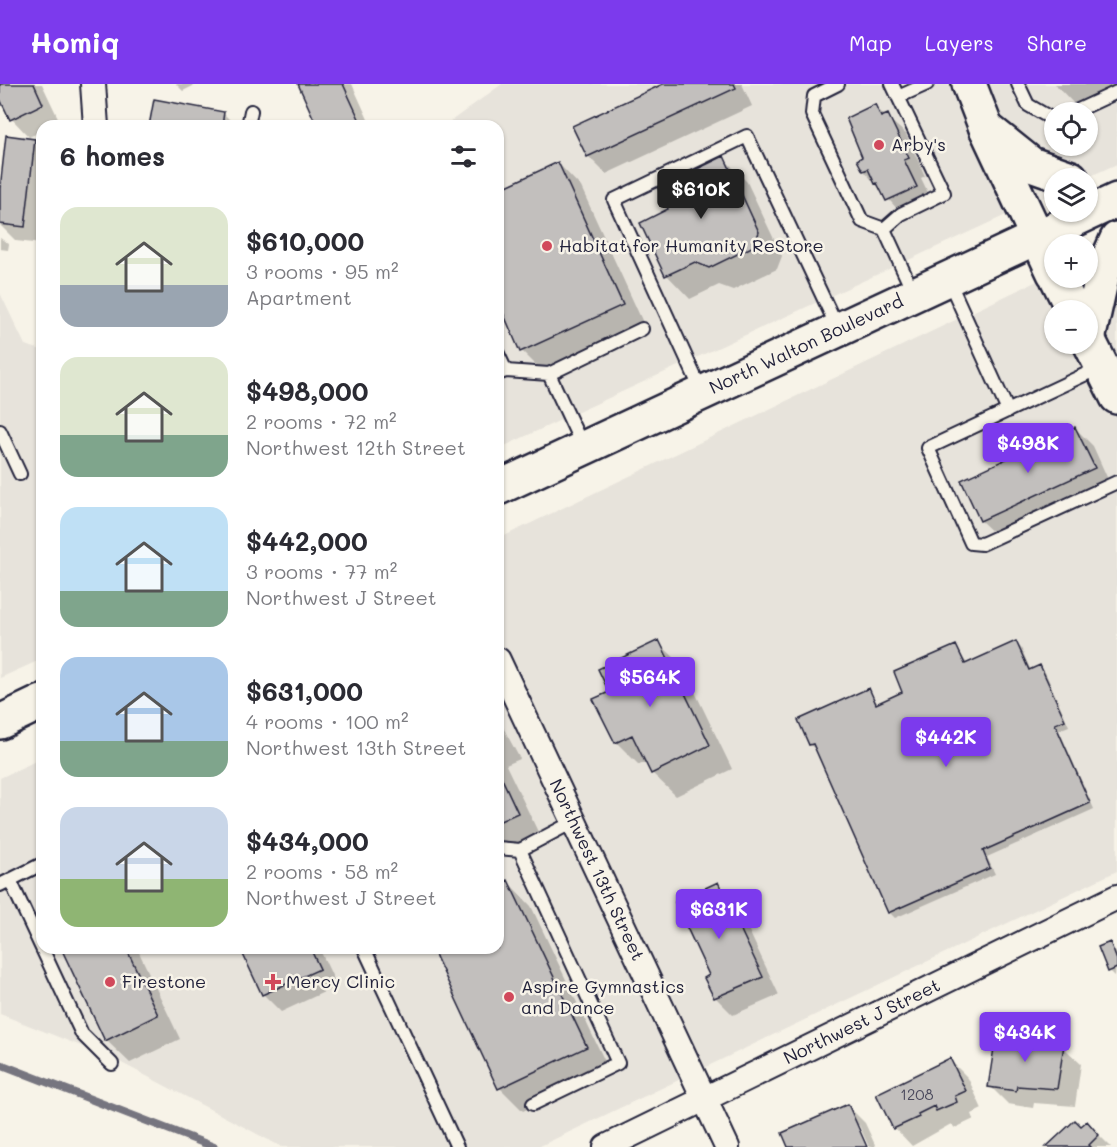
<!DOCTYPE html>
<meta charset="utf-8">
<style>
:root{--surface:#fff;--page:#f7f7f7;--text:#2b2b33;--muted:#7c7c81;--accent:#7c3aed}
body{margin:0;font-family:Mali,sans-serif;background:var(--page);color:var(--text);height:100vh;display:flex;flex-direction:column;font-size:22px;white-space:nowrap}
*{box-sizing:border-box;margin:0}
p{font-size:20px;color:var(--muted)}
.icon{flex:none;width:33px;height:33px;fill:none;stroke:currentColor;stroke-width:2;stroke-linecap:round;stroke-linejoin:round}
.map{position:relative;flex:1;overflow:hidden}
.drawer{position:absolute;left:36px;top:36px;width:468px;height:834px;display:flex;flex-direction:column;background:var(--surface);border-radius:18px;box-shadow:0 2px 4px #0004}
.drawer>*{flex:none}
.fabs{position:absolute;left:1044px;top:18px;display:grid;gap:12px}
.fabs a{display:grid;place-items:center;width:54px;height:54px;border-radius:50%;background:var(--surface);box-shadow:0 2px 4px #0004;font-size:30px}
.price{position:absolute;translate:-50% -51px;padding:0 14px;border-radius:6px;background:var(--accent);color:#fff;font-size:20px;line-height:39px;filter:drop-shadow(0 2px 3px #0008)}
.price::after{content:'';position:absolute;left:50%;top:36px;width:18px;height:14px;margin-left:-9px;background:inherit;clip-path:polygon(0 0,100% 0,50% 100%)}
.price.selected{background:#222;color:#fff}
ul{padding:0;list-style:none}
li{display:flex;align-items:center;gap:18px;height:150px;padding:0 24px}
li span{display:grid;place-items:center;flex:none;width:168px;height:120px;border-radius:18px;color:#555}
li>.icon{margin-inline-start:auto}
span .icon{width:72px;height:72px;fill:#fffc;stroke-width:1}
li b{font-size:26px}
h2{display:flex;justify-content:space-between;align-items:center;height:72px;padding:0 24px;font-size:26px}
header{display:flex;align-items:center;gap:36px;box-sizing:border-box;height:84px;padding:0 30px;background:var(--accent);color:#fff}
header strong{font-size:28px}
nav{display:flex;gap:33px;margin-inline-start:auto;font-size:21px}
.map>svg:first-child{display:block}
</style>
<header>
<strong>Homiq</strong>
<nav><a>Map</a><a>Layers</a><a>Share</a></nav>
</header>
<div class="map">
<svg width="1117" height="1063" viewBox="0 0 1117 1063">
<rect width="100%" height="100%" fill="#f7f3e8"/>
<filter id="ink" filterUnits="userSpaceOnUse"><feTurbulence type="fractalNoise" baseFrequency=".0167" numOctaves="2"/><feDisplacementMap in="SourceGraphic" scale="12" xChannelSelector="R" yChannelSelector="G"/><feConvolveMatrix kernelMatrix="1 2 1 2 8 2 1 2 1" color-interpolation-filters="sRGB"/></filter>
<g filter="url(#ink)">
<path fill="#e7e3db" fill-rule="evenodd" d="M502 0H1117V80L1086 94H1054V109L498 365V42H444ZM1054 28H1088V62H1054Z
M1117 159V787L538 1063H282L114 975 0 930V694L42 674V864H498V455L1054 189V194H1088V173ZM1054 226H1088V260H1054Z
M0 209 25 261 42 266V575L0 594Z"/>
<path fill="#0003" d="M0 0H42L60 38 52 42H42V47L29 53 12 35 0 11Z
M176 0H197L183 7Z
M299 0H352L371 42H318Z
M667 0H742L752 22 606 90 588 72Z
M1055 0H1117V6L1078 24Z
M874 22 906 50 925 92 921 94 934 121 905 134 864 87Z
M223 29 236 42H151Z
M35 56 42 63V160L16 157 0 141V119Z
M723 74 747 98 782 172 777 185 733 206 719 201 690 215 667 191 642 139 670 126Z
M558 79 581 103 646 245 545 290 522 267 498 213V108Z
M0 154 9 160 8 166 0 165Z
M1075 344 1093 362 1111 402 999 454 981 437 963 397Z
M658 558 682 581 732 685 676 712 652 689 647 678 639 681 616 658 611 608Z
M1016 559 1021 564 1031 587 1040 583 1045 588 1069 642 1059 646 1094 725 987 773 995 790 895 834 890 829 817 666 810 661 868 606 878 620 904 609 956 562 967 580Z
M498 634 520 675 506 681 540 752 498 772Z
M508 798 531 822 609 986 523 1027 500 1004 434 864H498V803Z
M718 800 735 817 779 911 733 931 715 913 711 892Z
M1110 860 1117 870 1115 892 1110 887Z
M63 864H137L180 955 130 979 106 956Z
M242 864H319L337 902 281 928 263 910Z
M1047 953 1055 961 1063 963 1081 980 1075 1022 1034 1019 1033 1024 1008 1020 990 1002 1031 958Z
M950 976 968 994 982 1025 972 1030 974 1035 955 1044 951 1040 912 1062 895 1044 878 1010Z
M848 1022 865 1039 876 1063H869L859 1041H856L865 1063H790Z
M1087 1039 1111 1063H1048L1081 1044Z"/>
<g fill="none" stroke-linecap="round" stroke-linejoin="round">
<path stroke="#76747f" stroke-width="8" d="M0 980 214 1063"/>
</g>
<path fill="#c2bfbd" stroke="#22223b" stroke-width="1.5" d="M0 0H34L43 20 10 36 0 15Z
M298 0H343L361 39 354 42H317Z
M663 0H734L736 4 587 73 572 42Z
M154 15 224 28 222 42H149Z
M875 20 881 33 888 30 909 74 904 76 917 103 886 117 877 99 875 100 868 85 863 87 857 76 862 73 846 34Z
M6 51 35 55 25 143 0 140V105Z
M724 72 759 148 754 162 709 184 695 178 665 192 640 139 668 125 658 104Z
M558 78 623 221 520 268 498 217V106Z
M1075 343 1095 384 980 437 961 396Z
M659 556 710 661 651 690 632 651 615 659 593 615 609 608 598 585Z
M1016 557 1029 586 1040 581 1065 636 1055 640 1090 719 983 767 990 784 888 829 813 660 809 661 798 636 869 604 876 620 902 608 894 588 956 561 965 580Z
M498 686 518 729 498 738Z
M508 796 587 963 498 1005 432 864H498V801Z
M718 798 763 893 714 914 704 894 709 891 675 818Z
M1110 858 1117 876V884L1108 888 1098 863Z
M61 864H126L158 931 105 957Z
M240 864H310L320 885 262 911Z
M1031 949 1048 952 1047 959 1064 961 1057 1005 1017 1002 1016 1007 988 1003 996 951 1030 956Z
M950 974 966 1007 955 1012 957 1018 936 1027 934 1022 918 1030 919 1033 893 1045 876 1010Z
M848 1020 867 1063H788L782 1049Z
M1075 1036 1081 1042 1087 1037 1099 1051 1089 1061 1091 1063H1046Z"/>
<g fill="none" stroke-linecap="round" stroke-linejoin="round">
<g stroke="#22223b" stroke-width="16">
<path id="lane" d="M838 0 814 12 812 30 862 137 884 145 914 210
M1018 0 1028 21 1054 36
M898 13 927 0
M1074 28 1117 8
M248 42 251 27
M884 145 901 130 944 109 892 0
M949 197 1008 327
M498 270 506 287
M1101 283 928 364 971 459 982 460 1117 398
M498 290 506 287 549 290 583 363
M549 290 642 245
M702 308 614 116 747 52 838 245
M0 347 20 390
M498 764 520 766
M10 796 82 950 112 980
M0 801 42 780
M364 864 457 1063
M533 1020 618 979 520 766 573 738"/>
</g>
<g stroke="#22223b" stroke-width="28">
<g id="street">
<path d="M93 0 96 42"/>
<path id="s1" d="M498 576 727 1063"/>
<path id="s2" d="M606 1063 1117 813"/>
</g>
</g>
<g stroke="#22223b" stroke-width="38">
<path id="secondary" d="M969 0 986 44 1054 189
M1057 194 1073 226
M1088 255 1117 313"/>
</g>
<g stroke="#22223b" stroke-width="38">
<g id="primary">
<path d="M986 44 1031 80 1071 94"/>
<path d="M1088 256 1104 184 1117 155"/>
<path id="s3" d="M498 404 1117 116"/>
<path d="M0 638 42 618"/>
</g>
</g>
<use href="#lane" stroke="#f7f3e8" stroke-width="12"/>
<use href="#street" stroke="#f7f3e8" stroke-width="24"/>
<use href="#secondary" stroke="#f7f3e8" stroke-width="33"/>
<use href="#primary" stroke="#f7f3e8" stroke-width="33"/>
</g>
</g>
<g fill="#d1495b" stroke="#f7f3e8" stroke-width="2">
<circle cx="879" cy="61" r="6"/>
<circle cx="547" cy="162" r="6"/>
<circle cx="110" cy="898" r="6"/>
<path d="M270 889h6v6h6v6h-6v6h-6v-6h-6v-6h6z"/>
<circle cx="509" cy="913" r="6"/>
</g>
<g text-anchor="middle" stroke-width="5" stroke-linejoin="round" paint-order="stroke">
<g font-size="15" fill="#4a495c">
<text x="917" y="1016">1208</text>
</g>
<g font-size="18" fill="#22223b" stroke="#f7f3e8" text-anchor="start">
<text x="891" y="67">Arby's</text>
<text x="559" y="168">Habitat for Humanity ReStore</text>
<text x="122" y="904">Firestone</text>
<text x="286" y="904">Mercy Clinic</text>
<text x="521" y="909">Aspire Gymnastics<tspan x="521" dy="21">and Dance</tspan></text>
</g>
<g font-size="18" fill="#22223b" stroke="#f7f3e8">
<text dy="6" stroke="none"><textPath href="#s3" startOffset="340">North Walton Boulevard</textPath></text>
<text dy="6" stroke="none"><textPath href="#s1" startOffset="232">Northwest 13th Street</textPath></text>
<text dy="6" stroke="none"><textPath href="#s2" startOffset="285">Northwest J Street</textPath></text>
</g>
</g>
</svg>
<div class="fabs">
<a><svg class="icon" aria-label="locate" viewBox="0 0 24 24"><circle cx="12" cy="12" r="6"/><path d="M12 2v4M12 18v4M2 12h4M18 12h4"/></svg></a>
<a><svg class="icon" aria-label="layers" viewBox="0 0 24 24"><path d="M12 4l9 5-9 5-9-5zM3 14l9 5 9-5"/></svg></a>
<a>+</a>
<a>−</a>
</div>
<b class="price selected" style="left:701px;top:136px">$610K</b>
<b class="price" style="left:1028px;top:390px">$498K</b>
<b class="price" style="left:650px;top:624px">$564K</b>
<b class="price" style="left:946px;top:684px">$442K</b>
<b class="price" style="left:719px;top:856px">$631K</b>
<b class="price" style="left:1025px;top:979px">$434K</b>
<section class="drawer">
<h2>6 homes<svg class="icon" aria-label="filters" viewBox="0 0 24 24"><path d="M4 7h16M4 17h16"/><circle cx="9" cy="7" r="2"/><circle cx="15" cy="17" r="2"/></svg></h2>
<ul>
<li><span style="background:linear-gradient(#dfe7d0 65%,#9aa5b1 0)"><svg class="icon" aria-label="home" viewBox="0 0 24 24"><path d="M3 11l9-7 9 7M6 9v11h12V9"/></svg></span><div><b>$610,000</b><p>3 rooms · 95 m²</p><p>Apartment</p></div></li>
<li><span style="background:linear-gradient(#dfe7d0 65%,#7fa58c 0)"><svg class="icon" aria-label="home" viewBox="0 0 24 24"><path d="M3 11l9-7 9 7M6 9v11h12V9"/></svg></span><div><b>$498,000</b><p>2 rooms · 72 m²</p><p>Northwest 12th Street</p></div></li>
<li><span style="background:linear-gradient(#bfe0f5 70%,#7fa58c 0)"><svg class="icon" aria-label="home" viewBox="0 0 24 24"><path d="M3 11l9-7 9 7M6 9v11h12V9"/></svg></span><div><b>$442,000</b><p>3 rooms · 77 m²</p><p>Northwest J Street</p></div></li>
<li><span style="background:linear-gradient(#a9c7e8 70%,#7fa58c 0)"><svg class="icon" aria-label="home" viewBox="0 0 24 24"><path d="M3 11l9-7 9 7M6 9v11h12V9"/></svg></span><div><b>$631,000</b><p>4 rooms · 100 m²</p><p>Northwest 13th Street</p></div></li>
<li><span style="background:linear-gradient(#c9d6e8 60%,#8fb573 0)"><svg class="icon" aria-label="home" viewBox="0 0 24 24"><path d="M3 11l9-7 9 7M6 9v11h12V9"/></svg></span><div><b>$434,000</b><p>2 rooms · 58 m²</p><p>Northwest J Street</p></div></li>
</ul>
</section>
</div>
